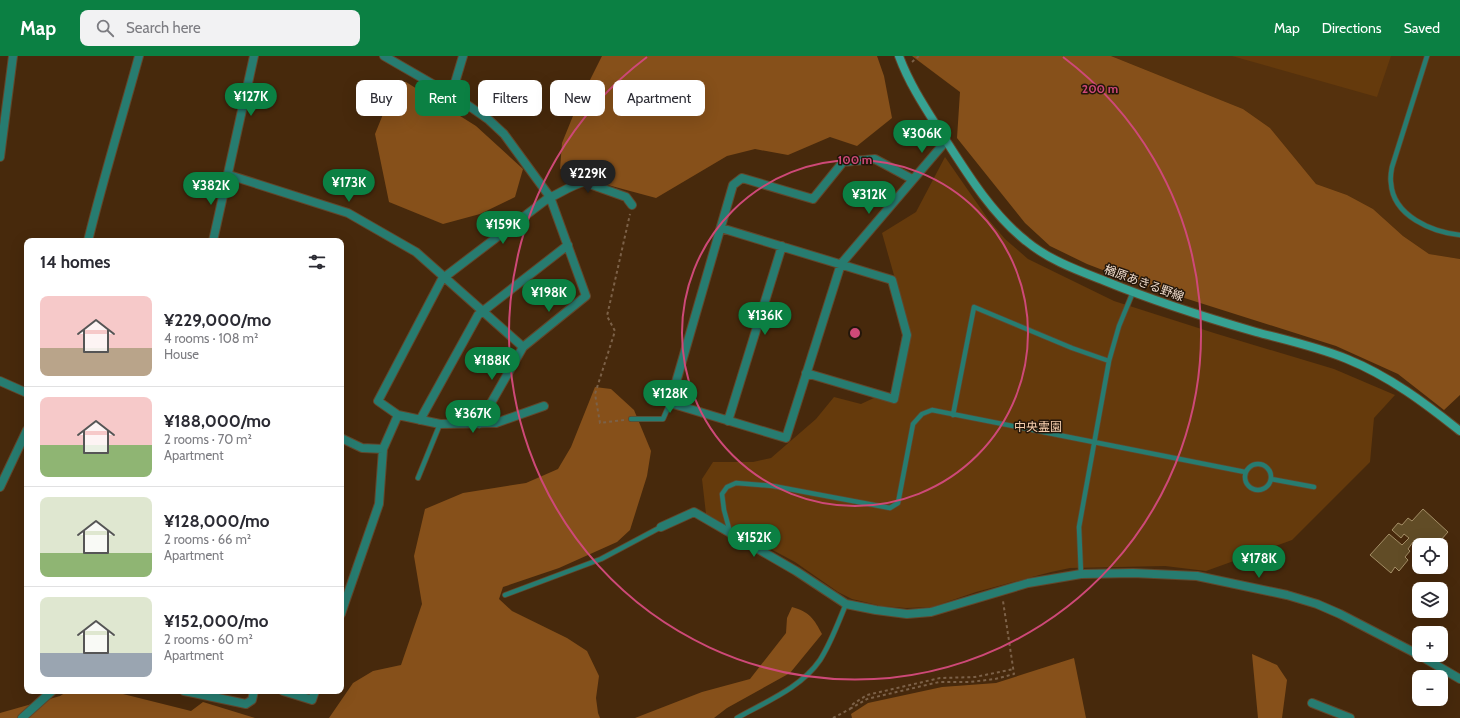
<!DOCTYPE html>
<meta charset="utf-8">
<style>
:root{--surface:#fff;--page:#f2f2f3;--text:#2b2b33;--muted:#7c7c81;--line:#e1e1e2;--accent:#0b8043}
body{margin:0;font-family:Cabin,"Noto Sans JP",sans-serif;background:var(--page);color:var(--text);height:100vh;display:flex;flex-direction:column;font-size:15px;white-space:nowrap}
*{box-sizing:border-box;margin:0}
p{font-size:13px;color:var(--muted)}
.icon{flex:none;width:22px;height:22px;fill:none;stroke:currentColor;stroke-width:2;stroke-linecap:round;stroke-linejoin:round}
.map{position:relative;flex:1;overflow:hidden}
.panel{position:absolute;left:24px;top:182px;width:320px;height:456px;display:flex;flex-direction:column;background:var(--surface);border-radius:8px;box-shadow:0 4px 16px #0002}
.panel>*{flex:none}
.guide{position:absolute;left:356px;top:24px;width:380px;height:36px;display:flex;gap:8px}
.buttons{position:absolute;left:1412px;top:482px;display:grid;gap:8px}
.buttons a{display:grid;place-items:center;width:36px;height:36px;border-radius:8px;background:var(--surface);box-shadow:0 4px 16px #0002;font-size:20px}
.price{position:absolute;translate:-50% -34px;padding:0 9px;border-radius:14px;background:var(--accent);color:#fff;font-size:13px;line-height:26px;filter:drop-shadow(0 1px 2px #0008)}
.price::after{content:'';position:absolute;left:50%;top:24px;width:12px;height:9px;margin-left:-6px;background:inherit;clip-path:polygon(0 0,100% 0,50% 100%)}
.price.active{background:#222;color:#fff}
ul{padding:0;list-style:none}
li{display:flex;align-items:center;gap:12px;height:100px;padding:0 16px}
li+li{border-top:1px solid var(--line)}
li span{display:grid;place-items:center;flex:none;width:112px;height:80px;border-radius:8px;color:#555}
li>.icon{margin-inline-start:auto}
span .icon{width:48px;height:48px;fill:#fffc;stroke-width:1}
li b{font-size:17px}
h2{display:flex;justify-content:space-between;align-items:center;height:48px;padding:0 16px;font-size:17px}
.pill{padding:0 14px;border-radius:8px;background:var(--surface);box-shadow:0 4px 16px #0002;font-size:14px;line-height:36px}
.pill.active{background:var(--accent);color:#fff}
header{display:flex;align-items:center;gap:24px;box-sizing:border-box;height:56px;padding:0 20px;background:var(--accent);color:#fff}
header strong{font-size:19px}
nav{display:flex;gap:22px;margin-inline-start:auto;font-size:14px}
.search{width:280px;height:36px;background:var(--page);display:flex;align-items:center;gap:10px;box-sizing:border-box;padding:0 14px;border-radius:8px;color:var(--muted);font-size:15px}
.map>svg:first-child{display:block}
</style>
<header>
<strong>Map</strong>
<div class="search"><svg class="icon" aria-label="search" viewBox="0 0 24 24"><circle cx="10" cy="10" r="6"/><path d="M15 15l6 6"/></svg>Search here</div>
<nav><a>Map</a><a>Directions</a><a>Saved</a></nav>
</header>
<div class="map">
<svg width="1460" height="662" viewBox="0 0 1460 662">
<rect width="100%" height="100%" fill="#47290c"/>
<path fill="#55310d" d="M1111 0H1460V203L1429 198 1403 180 1373 153 1347 139 1316 128 1270 72 1243 53Z"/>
<path fill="#653a0c" d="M1232 0H1391L1377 41Z
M945 101 988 163 1005 183 1028 203 1114 245 1214 277 1334 313 1395 339 1374 362 1370 406 1292 484 1206 515 1165 510 1070 512 1051 516 976 536 932 551 906 552 881 550 852 543 838 536 795 506 706 458 702 423 713 406H753L771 402 816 363 834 341 861 348 878 340 895 346 911 279 882 177 916 156Z"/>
<path fill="#86501a" d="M602 0H877L884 20 892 62 857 90 830 81 788 99 755 93 727 100 656 142 593 125 560 113 562 87 577 50Z
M912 0H1111L1243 53 1270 72 1316 128 1347 139 1373 153 1403 180 1429 198 1460 203V339L1444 354 1398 318 1336 290 1134 226 1087 208 1050 190 1025 167 957 82 960 36Z
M406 26 476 70 523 113 515 141 480 158 443 168 389 146 375 78 392 36Z
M595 331 611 333 634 354 651 395 647 420 630 474 617 486 559 512 503 531 499 543 512 555 567 582 587 595 599 620 596 642 598 657 600 662H329L353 627 373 615 401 609 422 548 414 500 425 453 463 437 526 427 558 413 571 391Z
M792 551C810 556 814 563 822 578L790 617 727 652 714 662H635L702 636 750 623 786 577 787 562Z
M1252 598 1277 609 1287 624 1282 662H1258Z
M1074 602 1086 662H852L851 658 868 647 942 631 996 627Z
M68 635 119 637 191 655 203 646 255 662H0V657L60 640Z"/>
<path fill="#614c26" stroke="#a48e66" d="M1423 453 1448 476 1440 485 1445 490 1441 494V489H1419V493L1413 486 1408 493 1410 495 1405 501 1408 504 1399 515 1395 511 1391 517 1370 499 1389 478 1402 489 1409 482 1404 478 1401 482 1392 474 1398 467 1402 469 1408 462 1412 465Z"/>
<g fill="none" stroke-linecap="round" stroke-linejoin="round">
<g stroke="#62462b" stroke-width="6">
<path id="service" d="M1427 0 1392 111C1391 116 1390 121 1391 127 1393 160 1432 176 1460 179
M953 359 974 251 1072 292 1109 305
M631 363H663L670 347
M1245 421a13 13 0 1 1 26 0a13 13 0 1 1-26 0Z
M418 422 440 368
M1271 423 1314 431
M730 476 724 454 722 438 727 431 736 427 773 430 890 452 898 447 913 368 922 358 932 354 1245 416
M1081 518 1079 471 1109 305 1119 270 1133 236
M505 539 601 503 661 471
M737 662C765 646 801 632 820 604 831 587 838 567 846 548"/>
</g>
<g stroke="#62462b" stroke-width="10">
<path id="minor" d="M451 40 463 0
M0 101 13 0
M229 119 348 157 416 196 523 291 586 240 550 141 504 78 489 64 462 45 384 0
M912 123 875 103 843 106 813 143 742 122 733 129 670 347 786 382 841 208 946 85
M721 172 892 224 907 279 894 343 806 317
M88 185C103 123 122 62 139 0
M213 185 254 0
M0 325 27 337
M398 359 440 368 496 367 544 350
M420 364 478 259 568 189
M728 365 782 190
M479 368 523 291
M341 382 362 392 383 393
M0 431 27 374
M661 471 694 456 796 515 846 548 876 554 907 558 931 556 1028 527 1081 518 1133 517 1197 520 1287 539 1317 548 1340 558 1419 599
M341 544 345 546 379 448 383 393 398 359 378 345 442 223 547 143C559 138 571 129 584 126L626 141 632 149
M341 558 345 546
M1419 599 1460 623
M184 635 194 637 195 635
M283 635 312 644 315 635
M194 637 246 648 252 644 254 635
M1312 647 1350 662
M22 662 52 635"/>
</g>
<g stroke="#62462b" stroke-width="10">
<path id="secondary" d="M899 0C910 30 928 56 945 83 968 119 993 159 1026 185 1049 204 1077 214 1105 225 1154 245 1204 261 1256 276 1286 284 1318 291 1347 303 1389 320 1425 347 1460 375"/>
</g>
<path stroke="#7c6148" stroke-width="2" stroke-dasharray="3 3" stroke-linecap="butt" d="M912 6 919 0
M624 364 600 367 595 338 615 275 607 260 630 158
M850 653 867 643 939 626H970L995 623 1014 618 1003 545
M833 662 850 653 853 648 867 639 940 622 975 621 1014 613"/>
<use href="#service" stroke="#277c70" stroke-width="4.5"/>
<use href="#minor" stroke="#277c70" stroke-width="8"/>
<use href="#secondary" stroke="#36a292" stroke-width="8"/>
</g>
<g fill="none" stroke="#ce4978" stroke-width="2">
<circle cx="855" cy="277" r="173"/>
<path d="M1063 1A346 346 0 1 1 647 1"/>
</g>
<g text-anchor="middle" stroke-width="3" stroke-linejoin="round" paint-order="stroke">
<g font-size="12" fill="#f1ddcd" stroke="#24160a">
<text transform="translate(1144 227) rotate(20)" y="4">楢原あきる野線</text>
</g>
<g font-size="12" fill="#f4cdad" stroke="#24160a">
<text x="1038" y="375">中央霊園</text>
</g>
</g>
<circle cx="855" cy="277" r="6" fill="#ce4978" stroke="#24160a" stroke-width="2"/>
<g font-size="12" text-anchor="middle" font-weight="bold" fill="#ce4978" stroke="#24160a" stroke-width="3" stroke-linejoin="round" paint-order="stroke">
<text x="1100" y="37">200 m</text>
<text x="855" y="108">100 m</text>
</g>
</svg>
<div class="buttons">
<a><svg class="icon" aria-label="locate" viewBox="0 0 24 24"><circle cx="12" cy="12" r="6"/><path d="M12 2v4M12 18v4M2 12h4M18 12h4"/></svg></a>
<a><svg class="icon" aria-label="layers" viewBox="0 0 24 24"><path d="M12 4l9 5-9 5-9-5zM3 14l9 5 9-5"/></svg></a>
<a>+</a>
<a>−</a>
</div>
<b class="price" style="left:251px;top:61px">¥127K</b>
<b class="price" style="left:922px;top:98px">¥306K</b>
<b class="price active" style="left:588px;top:138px">¥229K</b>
<b class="price" style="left:349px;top:147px">¥173K</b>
<b class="price" style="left:211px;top:150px">¥382K</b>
<b class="price" style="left:869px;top:159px">¥312K</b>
<b class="price" style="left:503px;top:189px">¥159K</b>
<b class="price" style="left:549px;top:257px">¥198K</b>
<b class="price" style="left:765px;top:280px">¥136K</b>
<b class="price" style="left:492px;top:325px">¥188K</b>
<b class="price" style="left:670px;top:358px">¥128K</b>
<b class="price" style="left:473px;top:378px">¥367K</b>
<b class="price" style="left:754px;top:502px">¥152K</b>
<b class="price" style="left:1259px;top:523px">¥178K</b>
<div class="guide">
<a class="pill">Buy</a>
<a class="pill active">Rent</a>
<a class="pill">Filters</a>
<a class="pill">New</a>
<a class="pill">Apartment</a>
</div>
<section class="panel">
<h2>14 homes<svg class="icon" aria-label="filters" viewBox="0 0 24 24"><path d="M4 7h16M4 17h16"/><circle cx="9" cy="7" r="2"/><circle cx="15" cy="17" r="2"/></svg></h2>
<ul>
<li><span style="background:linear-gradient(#f6c9c9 65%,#b9a48a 0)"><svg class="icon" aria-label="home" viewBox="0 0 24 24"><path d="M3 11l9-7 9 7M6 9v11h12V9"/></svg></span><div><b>¥229,000/mo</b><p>4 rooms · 108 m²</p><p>House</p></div></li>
<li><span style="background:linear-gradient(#f6c9c9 60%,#8fb573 0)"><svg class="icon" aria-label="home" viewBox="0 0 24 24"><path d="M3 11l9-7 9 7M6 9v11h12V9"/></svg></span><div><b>¥188,000/mo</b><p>2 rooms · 70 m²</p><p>Apartment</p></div></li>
<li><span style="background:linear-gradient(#dfe7d0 70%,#8fb573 0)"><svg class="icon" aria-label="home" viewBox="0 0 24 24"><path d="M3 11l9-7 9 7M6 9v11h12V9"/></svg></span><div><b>¥128,000/mo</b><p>2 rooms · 66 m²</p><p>Apartment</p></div></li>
<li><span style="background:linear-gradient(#dfe7d0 70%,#9aa5b1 0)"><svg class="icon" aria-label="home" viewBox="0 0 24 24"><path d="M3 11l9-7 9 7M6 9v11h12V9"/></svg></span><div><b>¥152,000/mo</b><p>2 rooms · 60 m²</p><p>Apartment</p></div></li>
</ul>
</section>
</div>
